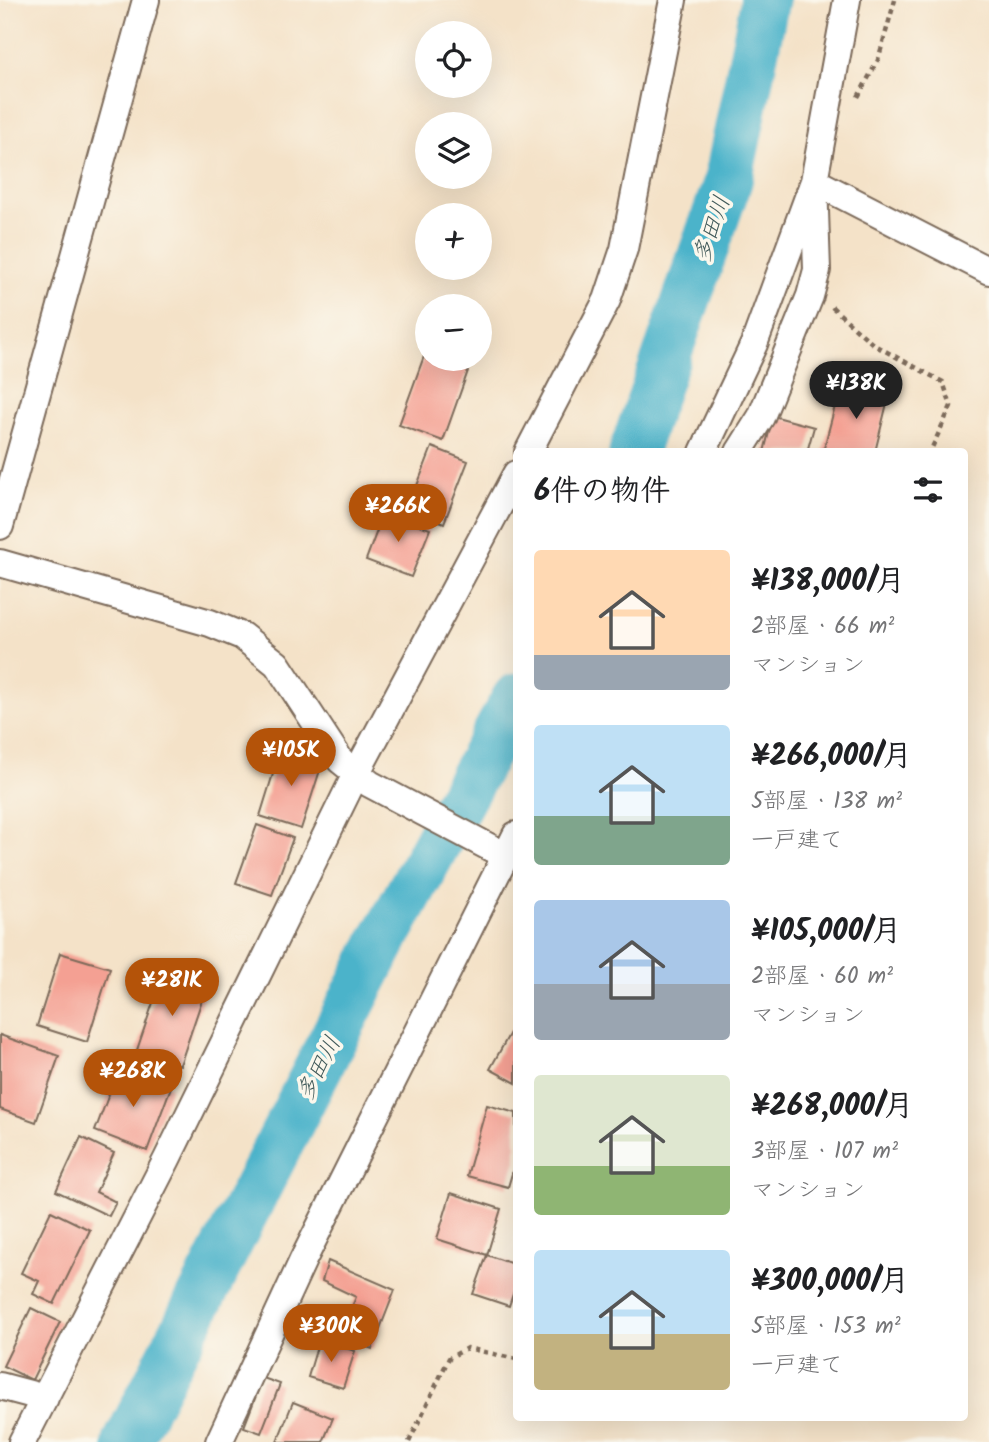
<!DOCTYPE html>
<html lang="ja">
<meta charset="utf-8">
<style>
:root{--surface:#fff;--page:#f6f6f6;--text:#202124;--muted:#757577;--accent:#b45309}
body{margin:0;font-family:Kalam,"Klee One",sans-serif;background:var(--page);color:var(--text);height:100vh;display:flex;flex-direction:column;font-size:26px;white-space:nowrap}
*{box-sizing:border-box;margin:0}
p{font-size:23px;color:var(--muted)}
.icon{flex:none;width:38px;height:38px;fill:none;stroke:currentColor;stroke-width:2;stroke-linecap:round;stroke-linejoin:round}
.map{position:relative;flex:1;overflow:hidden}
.side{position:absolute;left:513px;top:448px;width:455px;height:973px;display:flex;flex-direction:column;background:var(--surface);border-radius:7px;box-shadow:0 7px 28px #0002}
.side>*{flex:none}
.fabs{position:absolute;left:415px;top:21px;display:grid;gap:14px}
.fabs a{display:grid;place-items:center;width:77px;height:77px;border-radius:50%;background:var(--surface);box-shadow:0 7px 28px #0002;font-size:35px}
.price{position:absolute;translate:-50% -60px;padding:0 16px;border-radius:24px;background:var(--accent);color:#fff;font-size:23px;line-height:46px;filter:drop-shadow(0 2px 4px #0008)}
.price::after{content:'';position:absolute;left:50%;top:42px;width:21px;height:16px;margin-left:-10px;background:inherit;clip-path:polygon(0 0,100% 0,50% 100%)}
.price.current{background:#222;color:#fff}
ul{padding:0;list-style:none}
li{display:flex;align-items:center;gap:21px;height:175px;padding:0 21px}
li span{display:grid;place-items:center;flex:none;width:196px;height:140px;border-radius:7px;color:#555}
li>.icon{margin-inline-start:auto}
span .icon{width:84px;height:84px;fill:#fffc;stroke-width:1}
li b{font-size:30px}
h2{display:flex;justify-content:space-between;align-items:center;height:84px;padding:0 21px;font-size:30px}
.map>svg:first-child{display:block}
</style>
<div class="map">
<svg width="989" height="1442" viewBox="0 0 989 1442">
<rect width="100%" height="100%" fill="#fbf7ec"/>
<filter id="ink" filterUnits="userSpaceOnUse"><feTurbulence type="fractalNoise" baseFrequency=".0143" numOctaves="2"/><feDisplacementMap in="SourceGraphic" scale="14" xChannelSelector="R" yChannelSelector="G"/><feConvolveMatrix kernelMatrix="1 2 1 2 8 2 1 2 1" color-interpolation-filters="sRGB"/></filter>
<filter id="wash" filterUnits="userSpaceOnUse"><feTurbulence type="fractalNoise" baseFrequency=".00686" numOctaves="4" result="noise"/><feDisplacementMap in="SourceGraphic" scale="28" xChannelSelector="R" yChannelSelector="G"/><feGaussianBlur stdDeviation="1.57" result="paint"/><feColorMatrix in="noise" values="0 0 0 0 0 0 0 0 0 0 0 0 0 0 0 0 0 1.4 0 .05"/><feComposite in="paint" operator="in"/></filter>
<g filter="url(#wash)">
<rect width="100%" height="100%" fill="#f4e2c8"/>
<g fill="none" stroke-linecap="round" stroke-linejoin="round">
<path stroke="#4bb3ca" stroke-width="49" d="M633 452 728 181 765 0
M127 1442 382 943 516 698"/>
</g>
<g id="blocks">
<path fill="#f4a093" d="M427 348V359H444L469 368 443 441 399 425Z
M841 383 889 395 875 452H823Z
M773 416 814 427 807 452H764Z
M432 447 468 461 444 523 408 509Z
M384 512 430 529 411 577 366 560Z
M281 748 323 761 301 829 260 816Z
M257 825 293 838 272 895 236 883Z
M60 953 110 968 87 1042 37 1026Z
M164 970 207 985 180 1065 137 1050Z
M516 1022V1083L490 1069Z
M0 1035 59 1056 36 1122 0 1109Z
M119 1068 171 1087 147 1151 95 1131Z
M487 1105 516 1113V1160L508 1187 467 1176Z
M81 1137 114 1153 96 1192 116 1202 109 1216 56 1191Z
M451 1193 501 1209 487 1255 516 1265V1285L509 1306 473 1294 487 1255 437 1239Z
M51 1211 90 1230 54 1304 33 1294 39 1281 21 1273Z
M328 1261 395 1290 372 1349 340 1336 356 1297 322 1281Z
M31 1308 60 1322 32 1380 3 1366Z
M319 1340 355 1351 343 1388 308 1377Z
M263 1378 280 1384 261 1433 244 1427Z
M293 1402 333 1418 323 1442H277Z"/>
</g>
</g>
<g filter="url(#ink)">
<use href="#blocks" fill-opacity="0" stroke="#7c6a5a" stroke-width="2"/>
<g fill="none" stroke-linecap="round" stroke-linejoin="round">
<g stroke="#7c6a5a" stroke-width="30">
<path id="street" d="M528 452 607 300 624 249 673 0
M703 452 754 344 814 181 847 0
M739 452 761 417 810 296 817 270 814 181 989 271
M0 526 146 0
M0 563 210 623 242 636 277 664 340 760 370 784 506 856
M0 1386 45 1398
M22 1442 167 1159 356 774 516 474
M219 1442 303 1260 516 835"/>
</g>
<path stroke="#7c6a5a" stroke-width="4.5" stroke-dasharray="5 5" stroke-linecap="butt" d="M858 97 878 60 895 0
M832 307 874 345 943 382 951 406 930 452
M409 1442 449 1358 467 1348 516 1359"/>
<use href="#street" stroke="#fff" stroke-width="26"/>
</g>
</g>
<g text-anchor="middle" stroke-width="7" stroke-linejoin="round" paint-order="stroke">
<g font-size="23" font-style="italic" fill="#415a5a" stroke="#fbf7ec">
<text transform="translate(711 229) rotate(-71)" y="8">多田川</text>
<text transform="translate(318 1068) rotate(-63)" y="8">多田川</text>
</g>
</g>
</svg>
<div class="fabs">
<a><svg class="icon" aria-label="locate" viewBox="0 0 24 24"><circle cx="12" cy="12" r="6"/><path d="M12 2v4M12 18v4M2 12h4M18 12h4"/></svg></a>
<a><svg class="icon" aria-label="layers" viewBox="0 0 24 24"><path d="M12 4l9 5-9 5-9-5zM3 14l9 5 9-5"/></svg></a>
<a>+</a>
<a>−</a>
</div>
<b class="price current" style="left:856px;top:421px">¥138K</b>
<b class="price" style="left:398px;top:544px">¥266K</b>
<b class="price" style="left:291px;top:788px">¥105K</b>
<b class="price" style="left:172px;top:1018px">¥281K</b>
<b class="price" style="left:133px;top:1109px">¥268K</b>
<b class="price" style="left:331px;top:1364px">¥300K</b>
<section class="side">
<h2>6件の物件<svg class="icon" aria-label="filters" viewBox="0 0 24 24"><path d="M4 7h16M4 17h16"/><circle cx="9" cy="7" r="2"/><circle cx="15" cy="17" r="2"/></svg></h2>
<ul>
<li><span style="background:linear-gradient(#ffd9b3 75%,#9aa5b1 0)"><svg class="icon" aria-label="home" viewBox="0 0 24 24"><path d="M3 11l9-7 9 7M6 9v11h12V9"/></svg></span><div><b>¥138,000/月</b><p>2部屋 · 66 m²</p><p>マンション</p></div></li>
<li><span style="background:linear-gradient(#bfe0f5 65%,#7fa58c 0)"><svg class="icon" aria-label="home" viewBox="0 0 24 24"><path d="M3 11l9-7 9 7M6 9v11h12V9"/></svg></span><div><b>¥266,000/月</b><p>5部屋 · 138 m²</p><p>一戸建て</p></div></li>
<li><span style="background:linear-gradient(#a9c7e8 60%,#9aa5b1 0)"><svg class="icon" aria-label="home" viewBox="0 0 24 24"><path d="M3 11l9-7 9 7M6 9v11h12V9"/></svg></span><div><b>¥105,000/月</b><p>2部屋 · 60 m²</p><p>マンション</p></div></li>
<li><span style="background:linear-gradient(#dfe7d0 65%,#8fb573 0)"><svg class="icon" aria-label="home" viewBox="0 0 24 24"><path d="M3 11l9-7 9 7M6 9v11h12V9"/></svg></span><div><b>¥268,000/月</b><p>3部屋 · 107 m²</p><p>マンション</p></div></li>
<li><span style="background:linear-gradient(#bfe0f5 60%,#c2b280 0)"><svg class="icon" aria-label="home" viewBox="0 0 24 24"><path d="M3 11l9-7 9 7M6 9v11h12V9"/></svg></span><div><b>¥300,000/月</b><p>5部屋 · 153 m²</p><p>一戸建て</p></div></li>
</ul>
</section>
</div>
